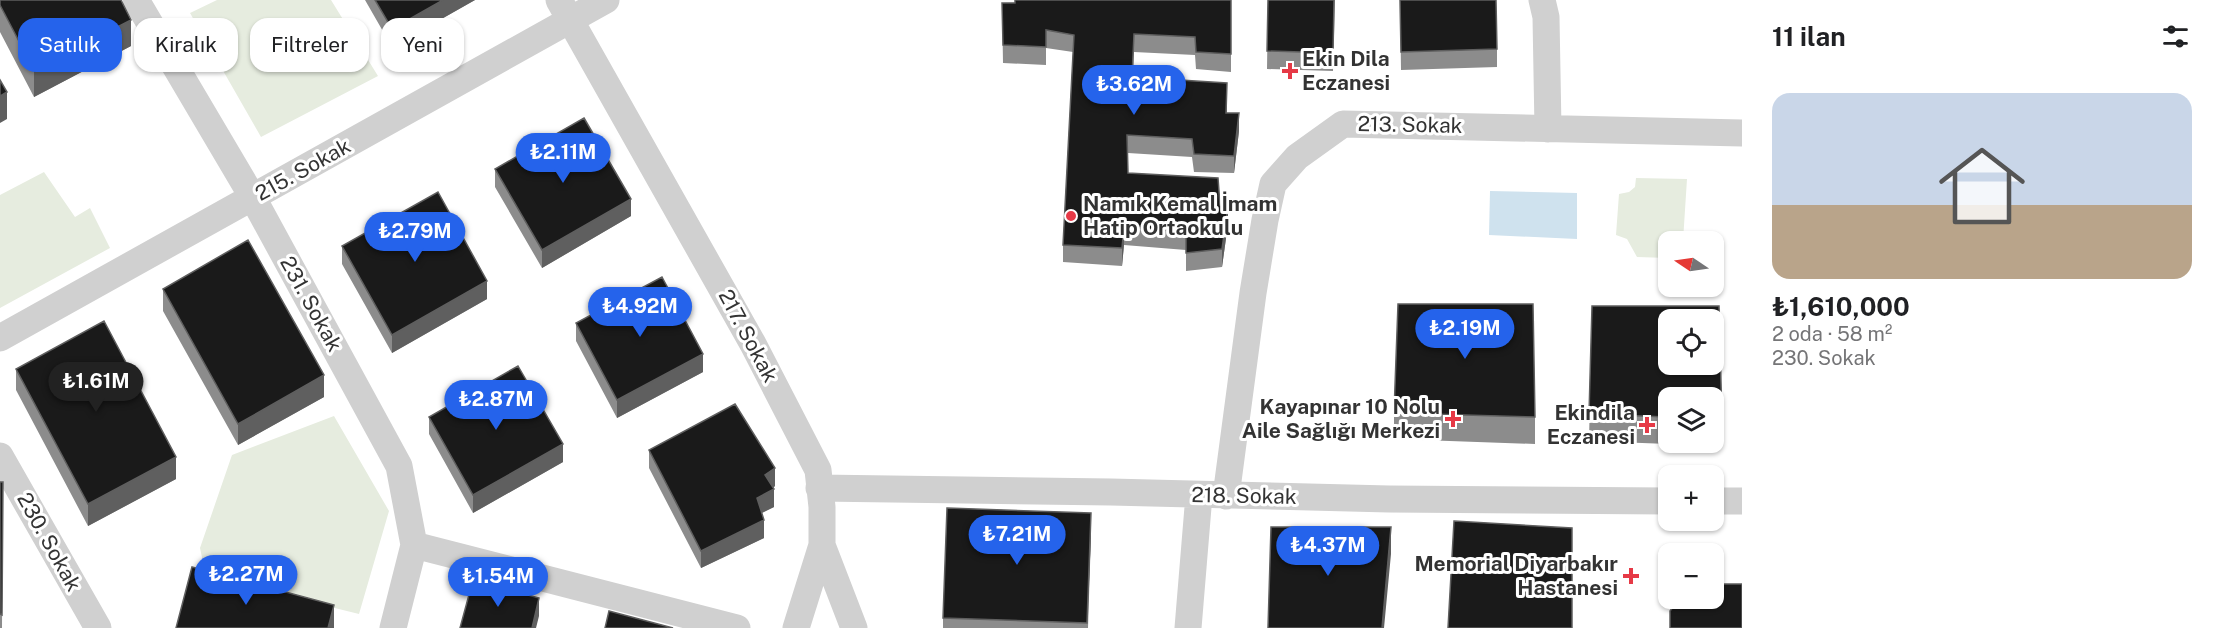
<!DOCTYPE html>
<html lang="tr">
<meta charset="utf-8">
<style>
:root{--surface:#fff;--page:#f6f6f6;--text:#202124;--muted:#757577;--line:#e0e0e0;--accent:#2563eb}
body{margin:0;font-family:"Public Sans",sans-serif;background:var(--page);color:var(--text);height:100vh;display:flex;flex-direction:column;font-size:22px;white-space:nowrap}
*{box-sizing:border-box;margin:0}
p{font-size:20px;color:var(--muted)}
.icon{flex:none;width:33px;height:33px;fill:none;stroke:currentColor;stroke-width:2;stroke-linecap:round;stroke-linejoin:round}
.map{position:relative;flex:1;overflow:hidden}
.drawer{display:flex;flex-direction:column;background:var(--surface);width:480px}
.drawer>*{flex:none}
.hud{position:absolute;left:18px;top:18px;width:570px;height:54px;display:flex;gap:12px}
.needle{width:39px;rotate:283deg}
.tools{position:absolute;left:1658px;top:231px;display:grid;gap:12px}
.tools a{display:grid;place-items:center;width:66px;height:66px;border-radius:12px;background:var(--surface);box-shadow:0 2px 4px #0004;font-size:30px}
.price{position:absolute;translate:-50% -51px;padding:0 14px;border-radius:21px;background:var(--accent);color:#fff;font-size:20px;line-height:39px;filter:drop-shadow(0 2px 3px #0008)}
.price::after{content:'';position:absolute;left:50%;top:36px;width:18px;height:14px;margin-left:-9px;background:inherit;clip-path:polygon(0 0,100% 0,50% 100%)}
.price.current{background:#222;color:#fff}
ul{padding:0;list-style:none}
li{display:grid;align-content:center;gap:12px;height:318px;padding:0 30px}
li+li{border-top:2px solid var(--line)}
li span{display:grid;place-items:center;height:186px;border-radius:18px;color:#555}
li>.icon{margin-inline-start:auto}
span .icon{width:108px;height:108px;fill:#fffc;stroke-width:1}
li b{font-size:26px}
h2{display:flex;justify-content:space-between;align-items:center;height:72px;padding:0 30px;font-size:26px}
.chip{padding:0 21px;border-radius:18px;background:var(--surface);box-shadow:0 2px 4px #0004;font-size:21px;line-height:54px}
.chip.current{background:var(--accent);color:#fff}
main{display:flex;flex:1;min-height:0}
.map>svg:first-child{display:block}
</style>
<main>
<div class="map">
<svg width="1742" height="628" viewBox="0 0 1742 628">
<rect width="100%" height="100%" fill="#fff"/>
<path fill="#e6ecdf" d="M217 0H331L378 76 261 137 190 13Z
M44 172 75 217 90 208 110 248 0 308V195Z
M1636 178 1687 179 1683 241 1668 242V258L1637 257 1627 239 1616 235 1619 194 1629 192 1635 187Z
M334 416 389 511 359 614 206 576 200 548 232 455Z"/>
<path fill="#cfe2ee" d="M1490 191 1577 193V239L1489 235Z"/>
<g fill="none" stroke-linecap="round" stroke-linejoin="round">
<path stroke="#d0d0d0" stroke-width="27" d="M136 0 253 198 399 466 414 545 393 628
M559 0 753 344 818 470 822 507V545L796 628
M1542 0 1546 17 1548 129
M0 338 606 0
M0 456 98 628
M819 488 1111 492 1389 499 1668 501
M1226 496 1253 293 1265 220 1273 184 1297 157 1343 124 1742 133
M1713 501H1742
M414 545 737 628
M822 545 854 628
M1188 628 1199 495"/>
</g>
<path fill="#8c8c8c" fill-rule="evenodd" d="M0 0 131 46 34 97 0 32Z
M365 0H475L392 47Z
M1231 0V72L1196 69 1195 55 1134 52 1133 77 1227 101V113L1239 131 1234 173 1194 172 1192 157 1128 153V173L1220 205 1228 224 1222 267 1186 271V250L1124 245 1122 266 1063 262V245L1073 52 1046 48V65L1003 63 1002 3Z
M1268 0H1335L1333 71 1267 69Z
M1400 0 1497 49V67L1401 70Z
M495 169 631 216 542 268 495 187Z
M342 246 487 299 392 353 342 264Z
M163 289 324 397 238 445 163 311Z
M1592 306H1719L1722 446 1589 441ZM1668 320H1713V364H1668ZM1668 398H1713V442H1668Z
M576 323 703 372 617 418 576 341Z
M16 369 176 479 88 526 16 390Z
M1394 413 1535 417V444L1394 439Z
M429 417 563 462 473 513 429 434Z
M649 450 775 486 773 488 774 507 762 513 764 538 701 568 649 468Z
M0 482H3L2 628H0Z
M1091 535 1088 628H943V618Z"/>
<path fill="#5f5f5f" d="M443 0H475L392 47V29Z
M131 20V46L34 97V70Z
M7 92V119L0 123V96Z
M1239 113V131L1234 173V156Z
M631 199V216L542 268V250Z
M1228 206V224L1222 267V249Z
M1124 227V245L1122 266V248Z
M487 281V299L392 353V335Z
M703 354V372L617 418V400Z
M324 375V397L238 445V424Z
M563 444V462L473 513V495Z
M176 457V479L88 526V504Z
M775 468V486L765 493V475Z
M774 489V507L757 515V498Z
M1091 513V535L1087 628Z
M764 520V538L701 568V551Z
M1391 527V554L1384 628H1382Z
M539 598V616L536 628H532Z
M334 605V628H328Z"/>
<path fill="#1a1a1a" stroke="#5f5f5f" stroke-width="1.5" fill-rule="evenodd" d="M0 0H121L131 20 34 70 0 5Z
M375 0H443L392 29Z
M1015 0H1231V54L1196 52 1195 37 1134 34 1132 77 1227 83 1226 113H1239L1234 156 1194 154 1192 139 1127 135 1128 173 1218 178 1220 205 1228 206 1222 249 1186 253V232L1124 227 1122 248 1063 245 1074 35 1046 30V47L1003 45 1002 3H1015Z
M1268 0H1334L1333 53 1267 51Z
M1400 0H1496L1497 49 1401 52Z
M0 80 7 92 0 96Z
M584 118 631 199 542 250 495 169Z
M438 192 487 281 392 335 342 246Z
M248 240 324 375 238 424 163 289Z
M662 277 703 354 617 400 576 323Z
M1398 304H1533L1535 417 1394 413Z
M1592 306H1719L1722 420 1713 419V398H1668V417L1589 414ZM1668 320H1713V364H1668Z
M104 321 176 457 88 504 16 369Z
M518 366 563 444 473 495 429 417Z
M735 404 775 468 765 475 774 489 757 498 764 520 701 551 649 450Z
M0 482H3L2 615 0 614Z
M947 508 1091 513 1087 623 943 618Z
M1454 521 1572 528V628H1448Z
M1271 527H1391L1382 628H1268Z
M192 567 334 605 328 628H176Z
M473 580 539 598 532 628H460Z
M1713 584H1742V628H1670V611L1680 598H1713Z
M609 611 673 628H605Z"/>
<g fill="#e63946" stroke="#fff" stroke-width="2">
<path d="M1287 62h6v6h6v6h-6v6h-6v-6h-6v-6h6z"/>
<circle cx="1071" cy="216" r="6"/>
<path d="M1450 410h6v6h6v6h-6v6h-6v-6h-6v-6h6z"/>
<path d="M1644 416h6v6h6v6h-6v6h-6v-6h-6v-6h6z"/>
<path d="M1628 567h6v6h6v6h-6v6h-6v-6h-6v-6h6z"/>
</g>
<g text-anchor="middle" stroke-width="6" stroke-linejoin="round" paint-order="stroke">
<g font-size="21" font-weight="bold" fill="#333" stroke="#fff" text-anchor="end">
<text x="1302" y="66" text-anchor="start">Ekin Dila<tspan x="1302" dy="24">Eczanesi</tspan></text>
<text x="1083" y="211" text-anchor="start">Namık Kemal İmam<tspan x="1083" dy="24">Hatip Ortaokulu</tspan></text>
<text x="1440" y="414">Kayapınar 10 Nolu<tspan x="1440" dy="24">Aile Sağlığı Merkezi</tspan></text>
<text x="1635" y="420">Ekindila<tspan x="1635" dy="24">Eczanesi</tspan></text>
<text x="1618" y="571">Memorial Diyarbakır<tspan x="1618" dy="24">Hastanesi</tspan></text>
</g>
<g font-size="21" fill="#333" stroke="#fff">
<text transform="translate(1410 125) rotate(1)" y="7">213. Sokak</text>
<text transform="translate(303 170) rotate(-29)" y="7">215. Sokak</text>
<text transform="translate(311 304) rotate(61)" y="7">231. Sokak</text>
<text transform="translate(748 336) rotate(62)" y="7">217. Sokak</text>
<text transform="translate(1244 496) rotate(1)" y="7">218. Sokak</text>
<text transform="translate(49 542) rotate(61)" y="7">230. Sokak</text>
</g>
</g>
</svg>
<div class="tools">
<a><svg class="needle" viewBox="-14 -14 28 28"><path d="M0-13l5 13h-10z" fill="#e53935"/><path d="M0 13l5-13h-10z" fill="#757577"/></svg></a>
<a><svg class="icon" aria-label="locate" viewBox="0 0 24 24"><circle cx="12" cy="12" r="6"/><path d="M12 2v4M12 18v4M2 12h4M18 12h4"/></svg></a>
<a><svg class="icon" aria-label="layers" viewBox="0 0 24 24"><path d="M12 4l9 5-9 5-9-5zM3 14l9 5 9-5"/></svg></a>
<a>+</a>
<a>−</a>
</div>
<b class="price" style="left:1134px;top:116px">₺3.62M</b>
<b class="price" style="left:563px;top:184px">₺2.11M</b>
<b class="price" style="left:415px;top:263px">₺2.79M</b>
<b class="price" style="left:640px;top:338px">₺4.92M</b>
<b class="price" style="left:1465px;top:360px">₺2.19M</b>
<b class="price current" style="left:96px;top:413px">₺1.61M</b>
<b class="price" style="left:496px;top:431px">₺2.87M</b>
<b class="price" style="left:1017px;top:566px">₺7.21M</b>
<b class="price" style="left:1328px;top:577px">₺4.37M</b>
<b class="price" style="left:246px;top:606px">₺2.27M</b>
<b class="price" style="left:498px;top:608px">₺1.54M</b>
<div class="hud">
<a class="chip current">Satılık</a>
<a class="chip">Kiralık</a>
<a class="chip">Filtreler</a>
<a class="chip">Yeni</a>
</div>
</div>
<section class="drawer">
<h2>11 ilan<svg class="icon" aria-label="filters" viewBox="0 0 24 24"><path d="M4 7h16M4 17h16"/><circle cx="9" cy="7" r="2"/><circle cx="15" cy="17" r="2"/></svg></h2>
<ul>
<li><span style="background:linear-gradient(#c9d6e8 60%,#b9a48a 0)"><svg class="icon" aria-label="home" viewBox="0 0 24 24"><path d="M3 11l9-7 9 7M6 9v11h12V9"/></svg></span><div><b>₺1,610,000</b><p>2 oda · 58 m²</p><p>230. Sokak</p></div></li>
</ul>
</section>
</main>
